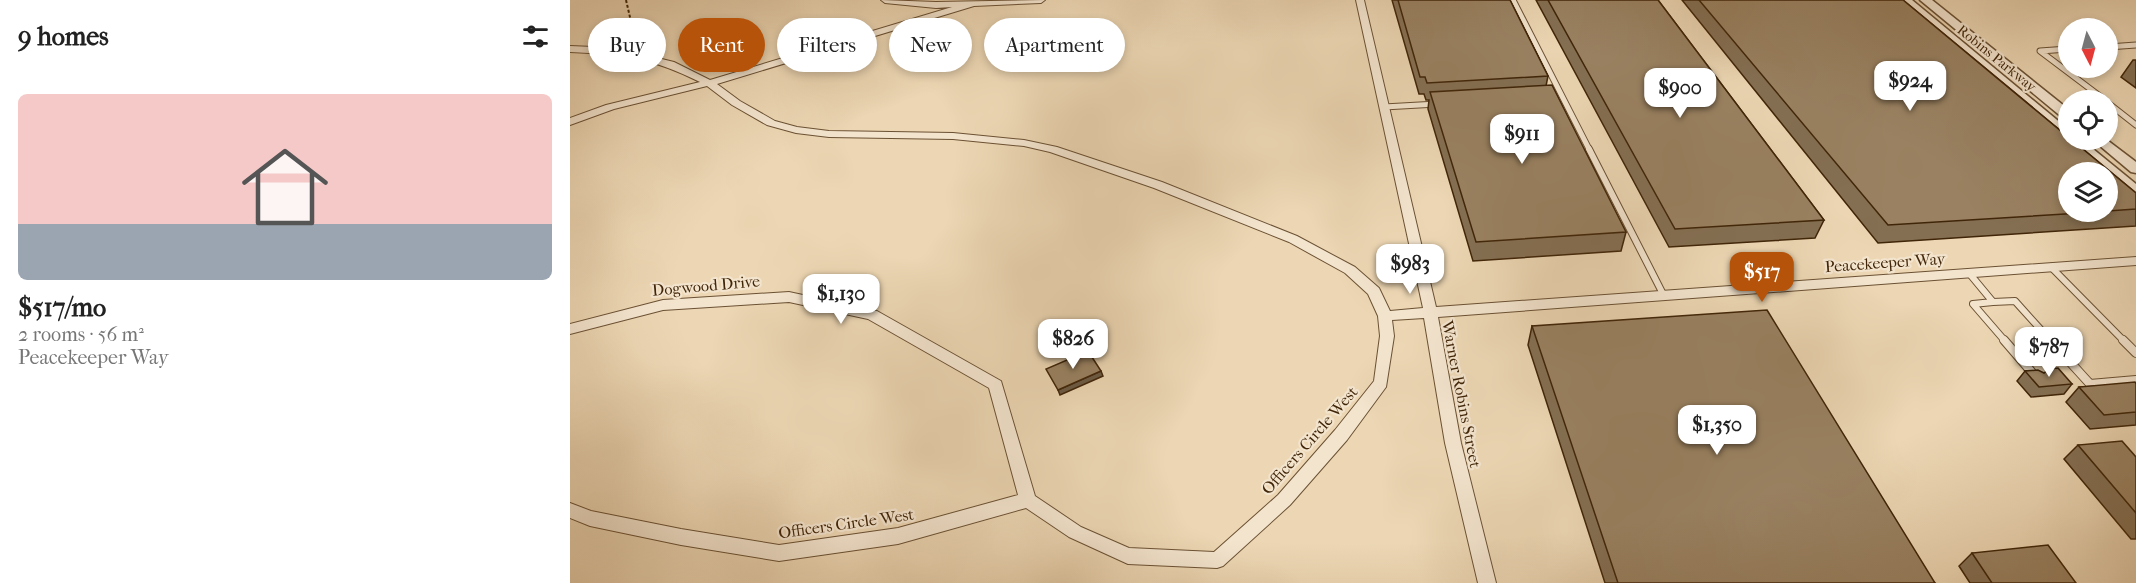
<!DOCTYPE html>
<meta charset="utf-8">
<style>
:root{--surface:#fff;--page:#f6f6f6;--text:#222;--muted:#767676;--line:#e0e0e0;--accent:#b45309}
body{margin:0;font-family:"IM FELL French Canon",serif;background:var(--page);color:var(--text);height:100vh;display:flex;flex-direction:column;font-size:22px;white-space:nowrap}
*{box-sizing:border-box;margin:0}
p{font-size:20px;color:var(--muted)}
.icon{flex:none;width:33px;height:33px;fill:none;stroke:currentColor;stroke-width:2;stroke-linecap:round;stroke-linejoin:round}
.map{position:relative;flex:1;overflow:hidden}
.drawer{display:flex;flex-direction:column;background:var(--surface);width:570px}
.drawer>*{flex:none}
.banner{position:absolute;left:18px;top:18px;width:570px;height:54px;display:flex;gap:12px}
.needle{width:39px;rotate:174deg}
.fabs{position:absolute;left:1488px;top:18px;display:grid;gap:12px}
.fabs a{display:grid;place-items:center;width:60px;height:60px;border-radius:50%;background:var(--surface);box-shadow:0 3px 9px #0003;font-size:30px}
.price{position:absolute;translate:-50% -51px;padding:0 14px;border-radius:12px;background:#fff;color:#222;font-size:20px;line-height:39px;filter:drop-shadow(0 2px 3px #0008)}
.price::after{content:'';position:absolute;left:50%;top:36px;width:18px;height:14px;margin-left:-9px;background:inherit;clip-path:polygon(0 0,100% 0,50% 100%)}
.price.current{background:var(--accent);color:#fff}
ul{padding:0;list-style:none}
li{display:grid;align-content:center;gap:12px;height:318px;padding:0 18px}
li+li{border-top:2px solid var(--line)}
li span{display:grid;place-items:center;height:186px;border-radius:9px;color:#555}
li>.icon{margin-inline-start:auto}
span .icon{width:108px;height:108px;fill:#fffc;stroke-width:1}
li b{font-size:26px}
h2{display:flex;justify-content:space-between;align-items:center;height:72px;padding:0 18px;font-size:26px}
.chip{padding:0 21px;border-radius:27px;background:var(--surface);box-shadow:0 3px 9px #0003;font-size:21px;line-height:54px}
.chip.current{background:var(--accent);color:#fff}
main{display:flex;flex:1;min-height:0}
.map>svg:first-child{display:block}
</style>
<main>
<section class="drawer">
<h2>9 homes<svg class="icon" aria-label="filters" viewBox="0 0 24 24"><path d="M4 7h16M4 17h16"/><circle cx="9" cy="7" r="2"/><circle cx="15" cy="17" r="2"/></svg></h2>
<ul>
<li><span style="background:linear-gradient(#f6c9c9 70%,#9aa5b1 0)"><svg class="icon" aria-label="home" viewBox="0 0 24 24"><path d="M3 11l9-7 9 7M6 9v11h12V9"/></svg></span><div><b>$517/mo</b><p>2 rooms · 56 m²</p><p>Peacekeeper Way</p></div></li>
</ul>
</section>
<div class="map">
<svg width="1566" height="583" viewBox="0 0 1566 583">
<rect width="100%" height="100%" fill="#ecd6b3"/>
<filter id="stains"><feTurbulence type="fractalNoise" baseFrequency=".00333" numOctaves="4"/><feColorMatrix values="0 0 0 0 .2 0 0 0 0 .09 0 0 0 0 .02 0 0 0 .5 -.17"/></filter>
<radialGradient id="worn" r=".72"><stop offset=".6" stop-color="#630" stop-opacity="0"/><stop offset="1" stop-color="#630" stop-opacity=".3"/></radialGradient>
<g fill="none" stroke-linecap="round" stroke-linejoin="round">
<g stroke="#6b5133" stroke-width="7">
<path id="service-far2" d="M943 0 1020 151
M1538 47 1566 45
M1498 49 1470 51 1535 100
M1538 103 1566 125
M814 107 867 104"/>
</g>
<g stroke="#6b5133" stroke-width="8">
<path id="service-far1" d="M1019 149 1093 294
M1481 267 1554 341
M1399 273 1423 302 1445 301 1481 341
M1423 302 1403 304 1435 341"/>
</g>
<g stroke="#6b5133" stroke-width="10">
<path id="service" d="M1434 340 1465 376
M1480 340 1520 384 1566 380
M1553 340 1566 353"/>
</g>
<g stroke="#6b5133" stroke-width="2">
<path id="minor" d="M311 0 366 2 475 0 471 3 404 6 147 84 170 101 205 121 227 127 259 131 383 133 454 140 487 147 592 182 727 236 785 267 809 288 820 311 853 308 786 0H794L866 307 1566 257V265L868 317 891 443 926 583H908L875 443 854 318 822 320 824 336 816 387 777 440 720 505 653 566 647 568 558 564 499 537 456 508 328 544 209 561 111 545 20 526 0 518V503L21 511 111 529 209 545 328 528 448 495 419 388 298 319 219 302 93 310 0 334V324L93 300 219 292 307 311 431 381 465 496 511 527 559 548 644 552 708 495 765 430 804 381 810 336 808 316 798 294 775 273 719 242 584 188 480 152 454 146 383 139 259 137 226 133 197 125 162 105 137 86 44 109 0 125V118L36 105 130 82C82 58 52 54 0 52V46L47 48 104 62 140 80 382 7 366 8 315 3Z"/>
</g>
<g stroke="#6b5133" stroke-width="3">
<path id="tertiary" d="M1330 0H1342L1498 129V140H1512L1566 184V195L1561 194Z
M1350 0H1362L1498 109V119L1493 118Z
M1523 140H1537L1566 162V173L1561 172Z"/>
</g>
<path stroke="#402508" stroke-width="2" stroke-dasharray="3 2" stroke-linecap="butt" d="M56 0 63 30 57 42"/>
<use href="#service-far2" stroke="#f3e4ce" stroke-width="5"/>
<use href="#service-far1" stroke="#f3e4ce" stroke-width="6"/>
<use href="#service" stroke="#f3e4ce" stroke-width="8"/>
<use href="#minor" fill="#f3e4ce" fill-rule="evenodd"/>
<use href="#tertiary" fill="#f3e4ce" fill-rule="evenodd"/>
</g>
<path fill="#846f53" stroke="#402508" stroke-width="1.5" fill-rule="evenodd" d="M822 0H940L978 76 976 86 1056 232 1051 251 903 261 858 109 859 100H856L854 94H849Z
M966 0H1088L1254 220 1245 238 1099 247Z
M1112 0H1333L1566 193V226L1308 243ZM1538 172V212H1498Z
M1563 60H1566V88L1551 77Z
M962 326 1365 583H1035L958 345Z
M1455 371 1502 384 1494 394 1461 397 1447 381Z
M1566 384V425L1520 429 1496 402 1509 387Z
M1508 445 1566 457V539H1561L1494 459Z
M1402 553 1506 583H1400L1389 566Z"/>
<path fill="#6b5a44" stroke="#402508" stroke-width="1.5" d="M531 371 533 376 490 395 488 390Z"/>
<path fill="#998161" stroke="#402508" stroke-width="1.5" d="M828 0H940L978 76 857 83 855 77H850Z
M978 0H1088L1254 220 1105 229Z
M1129 0H1333L1498 137V140H1502L1566 193V209L1538 211V172H1498V212H1528L1318 225Z
M982 85 1056 232 906 242 860 92Z
M1197 310 1365 583H1048L962 326Z
M518 351 531 371 488 390 476 369Z
M1488 368 1502 384 1469 387 1455 371 1468 370 1474 373 1479 369Z
M1565 382 1566 384V412L1534 415 1509 387Z
M1552 441 1566 457V513L1508 445Z
M1478 545 1506 583H1422L1402 553Z"/>
<g text-anchor="middle" stroke-width="4.5" stroke-linejoin="round" paint-order="stroke">
<g font-size="14" fill="#402508" stroke="#f3e4ce">
<text transform="translate(1427 58) rotate(39)" y="5">Robins Parkway</text>
</g>
<g font-size="16" fill="#402508" stroke="#f3e4ce">
<text transform="translate(1315 262) rotate(-4)" y="6">Peacekeeper Way</text>
<text transform="translate(136 285) rotate(-5)" y="6">Dogwood Drive</text>
<text transform="translate(892 394) rotate(79)" y="6">Warner Robins Street</text>
<text transform="translate(739 440) rotate(-49)" y="6">Officers Circle West</text>
<text transform="translate(276 523) rotate(-8)" y="6">Officers Circle West</text>
</g>
</g>
<rect width="100%" height="100%" filter="url(#stains)"/>
<rect width="100%" height="100%" fill="url(#worn)"/>
</svg>
<div class="fabs">
<a><svg class="needle" viewBox="-14 -14 28 28"><path d="M0-13l5 13h-10z" fill="#e53935"/><path d="M0 13l5-13h-10z" fill="#767676"/></svg></a>
<a><svg class="icon" aria-label="locate" viewBox="0 0 24 24"><circle cx="12" cy="12" r="6"/><path d="M12 2v4M12 18v4M2 12h4M18 12h4"/></svg></a>
<a><svg class="icon" aria-label="layers" viewBox="0 0 24 24"><path d="M12 4l9 5-9 5-9-5zM3 14l9 5 9-5"/></svg></a>
</div>
<b class="price" style="left:1340px;top:112px">$924</b>
<b class="price" style="left:1110px;top:119px">$900</b>
<b class="price" style="left:952px;top:165px">$911</b>
<b class="price" style="left:840px;top:295px">$983</b>
<b class="price current" style="left:1192px;top:303px">$517</b>
<b class="price" style="left:271px;top:325px">$1,130</b>
<b class="price" style="left:503px;top:370px">$826</b>
<b class="price" style="left:1479px;top:378px">$787</b>
<b class="price" style="left:1147px;top:456px">$1,350</b>
<div class="banner">
<a class="chip">Buy</a>
<a class="chip current">Rent</a>
<a class="chip">Filters</a>
<a class="chip">New</a>
<a class="chip">Apartment</a>
</div>
</div>
</main>
